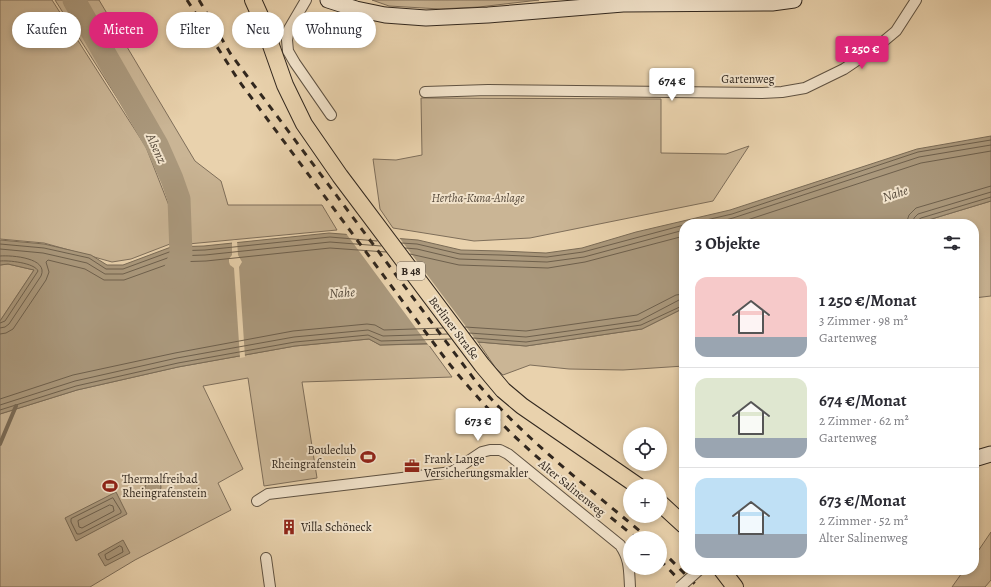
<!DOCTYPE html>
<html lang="de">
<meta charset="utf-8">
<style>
:root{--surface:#fff;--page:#f2f2f3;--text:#2b2b33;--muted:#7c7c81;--line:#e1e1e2;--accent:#db2777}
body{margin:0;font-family:Alegreya,serif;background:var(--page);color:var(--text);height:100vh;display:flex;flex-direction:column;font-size:15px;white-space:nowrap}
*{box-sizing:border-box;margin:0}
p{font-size:13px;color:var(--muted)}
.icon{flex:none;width:22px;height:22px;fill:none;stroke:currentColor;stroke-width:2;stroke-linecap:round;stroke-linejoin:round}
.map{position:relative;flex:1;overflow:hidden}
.sheet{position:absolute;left:679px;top:219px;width:300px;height:356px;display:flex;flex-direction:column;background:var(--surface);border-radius:16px;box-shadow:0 2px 6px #0003}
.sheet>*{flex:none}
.top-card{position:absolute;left:12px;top:12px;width:380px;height:36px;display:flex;gap:8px}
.tools{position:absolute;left:623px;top:427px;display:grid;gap:8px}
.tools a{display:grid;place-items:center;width:44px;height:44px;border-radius:50%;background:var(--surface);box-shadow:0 2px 6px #0003;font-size:20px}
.price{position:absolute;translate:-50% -34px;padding:0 9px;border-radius:4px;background:#fff;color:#222;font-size:13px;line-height:26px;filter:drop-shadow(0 1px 2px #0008)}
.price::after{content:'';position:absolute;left:50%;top:24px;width:12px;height:9px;margin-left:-6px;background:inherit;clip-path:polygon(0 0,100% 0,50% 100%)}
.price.on{background:var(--accent);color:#fff}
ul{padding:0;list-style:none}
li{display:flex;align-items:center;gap:12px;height:100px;padding:0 16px}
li+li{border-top:1px solid var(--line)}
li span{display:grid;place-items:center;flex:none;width:112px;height:80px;border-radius:12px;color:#555}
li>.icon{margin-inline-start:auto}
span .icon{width:48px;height:48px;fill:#fffc;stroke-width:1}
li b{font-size:17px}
h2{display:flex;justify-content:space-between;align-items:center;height:48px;padding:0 16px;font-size:17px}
.pill{padding:0 14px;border-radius:18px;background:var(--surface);box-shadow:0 2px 6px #0003;font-size:14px;line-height:36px}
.pill.on{background:var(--accent);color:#fff}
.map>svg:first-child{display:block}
</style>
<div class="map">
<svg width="991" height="587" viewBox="0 0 991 587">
<rect width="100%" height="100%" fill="#e9d2ad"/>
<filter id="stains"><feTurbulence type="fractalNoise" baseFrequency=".005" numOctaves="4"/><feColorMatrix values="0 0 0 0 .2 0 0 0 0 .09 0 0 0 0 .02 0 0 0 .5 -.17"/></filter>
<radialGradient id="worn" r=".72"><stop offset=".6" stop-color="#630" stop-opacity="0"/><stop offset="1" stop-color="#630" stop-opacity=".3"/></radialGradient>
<path fill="#cab595" stroke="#7e6e5a" d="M0 0H52L146 147 175 221 170 244 131 259 112 262 44 243 0 239Z
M55 0H99L195 161 221 181 228 205H322L337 230 188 244 176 242 177 220 149 148Z
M372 0H539L479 7 440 9 389 6Z
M421 98 661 99V153L726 154 749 146 713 201 530 238 474 241 393 228 380 209 373 159 396 160 422 155Z
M991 201V296L974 298V224H915Z
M8 264 34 270 0 321V265Z
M684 308V366L623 370 569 369 530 365 503 375 495 367 478 342 526 346 642 329Z
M369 339 380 345 428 344 452 377 302 382 317 478 264 486 248 378 203 386 243 469 218 483 231 510 135 560 90 587H0V414L77 390 178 367 295 346Z
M991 532V580L985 587H952L964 570H974V557Z"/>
<path fill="#aa987c" stroke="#7a6b56" d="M991 136V201L915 224H684V308L642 329 526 346 478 342 380 345 369 339 295 346 178 367 77 390 0 414V321L34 270 8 264 0 265V240L44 244 91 255 107 265H123L171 247 204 246 329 233 418 240 461 250 501 251 546 253 582 248 636 232 730 210 917 149Z
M145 487a8 8 0 1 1 16 0a8 8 0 1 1-16 0Z
M116 492 127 514 76 541 65 518Z
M123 540 130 553 105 566 98 554Z"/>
<path fill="#e9d2ad" d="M345 232 398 236 479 344 429 346Z
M237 240 238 255 242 262 239 267 245 357 240 358 234 268 230 265 229 262V259L232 255V241Z"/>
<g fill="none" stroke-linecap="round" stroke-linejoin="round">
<path stroke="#6e604d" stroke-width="1" d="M689 224 732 214 918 152 991 140
M710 224 733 218 919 157 991 145
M735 224 921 163 991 151
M906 224 909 215 916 208 991 186
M913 224 914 218 918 214 991 192
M918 224V220L921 218 991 197
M401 243 417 244 460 254 501 255 547 257 583 252 684 225
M0 244 44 248 89 258 106 269H123L172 251 205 250 330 237 377 241
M405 248 417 249 459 259 547 262 584 257 684 230
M0 249 43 253 87 263 105 274H123L173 256 205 255 330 242 381 246
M410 254 459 265 548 268 585 262 684 236
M0 256C12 255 49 258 41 276L9 324 5 327 0 328
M0 261C8 260 35 263 38 271L5 321 0 323
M465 327 526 331 637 315 676 295 684 294
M469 333 526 337 639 321 679 300H684
M0 334 6 333 13 329 46 280 49 272 46 262 48 260 85 269 104 280H124L174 262 206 261 330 248 386 252
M473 338 526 342 641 325 684 305
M0 399 73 375 175 353 293 331 367 324 375 325 384 330 443 328
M0 405 75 381 177 358 294 337 368 330 383 336 448 334
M0 410 76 386 178 363 295 342 368 335 381 341 451 339
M113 498 121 511V513L80 534H77L71 522V519Z
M110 505 113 506 114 511 82 528 79 527 78 521Z
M120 546 122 547 123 552 108 560 106 559 105 555Z"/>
<path stroke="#7a6b56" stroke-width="4" d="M0 444 16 406"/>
<path stroke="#aa987c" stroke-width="23" d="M74 0 157 145 172 179 179 199 181 254 173 277"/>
<g stroke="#5f5242" stroke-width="12">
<path id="street" d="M306 0 289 29 287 40 288 51 295 63 331 115
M425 92 488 90 762 93 782 92 805 88 844 69 878 46 896 31 916 0
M257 501 268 494 452 472 482 452 490 450H500L508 454 620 545C630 559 629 571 630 587
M266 558 270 587"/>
</g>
<g stroke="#31271e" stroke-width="17">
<path id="secondary" d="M328 0 356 9 385 15 426 18 488 15 623 4 772 3 794 0
M974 459 991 454"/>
</g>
<g stroke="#31271e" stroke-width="18">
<path id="primary" d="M253 0 262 20 285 85 304 124 340 176 482 365 503 390 522 406 638 486
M660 503 684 525
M722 570 735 587"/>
</g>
<use href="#street" stroke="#f1e2ca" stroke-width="10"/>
<use href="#secondary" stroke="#f1e2ca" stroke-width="15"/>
<use href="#primary" stroke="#e9d2ad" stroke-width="16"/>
<path stroke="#31271e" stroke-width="3" stroke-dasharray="7 7" stroke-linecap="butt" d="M187 0 239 81 447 361C467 386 488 409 510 432 549 470 594 503 636 538
M199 0 230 53 247 76 477 383C528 442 589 488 648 538
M660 549 698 587
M660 560 686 587"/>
<g stroke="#5f5242" stroke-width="12" stroke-linecap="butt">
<path id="street-bridge" d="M680 587 699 570"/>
</g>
<use href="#street-bridge" stroke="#f1e2ca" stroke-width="10"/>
</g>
<defs>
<g id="stadium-bare" transform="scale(1.2)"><path d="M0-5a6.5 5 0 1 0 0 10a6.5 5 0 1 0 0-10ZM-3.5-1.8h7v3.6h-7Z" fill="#8f2418" stroke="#f1e2ca" stroke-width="2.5" paint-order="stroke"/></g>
<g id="office-bare" transform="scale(1.2)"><path d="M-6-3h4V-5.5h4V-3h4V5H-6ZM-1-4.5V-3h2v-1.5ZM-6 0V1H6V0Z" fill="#8f2418" stroke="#f1e2ca" stroke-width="2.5" paint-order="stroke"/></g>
<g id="building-bare" transform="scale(1.2)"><path d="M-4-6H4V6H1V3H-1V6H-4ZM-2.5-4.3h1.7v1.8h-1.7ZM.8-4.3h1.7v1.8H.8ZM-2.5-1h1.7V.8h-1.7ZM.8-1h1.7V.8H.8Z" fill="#8f2418" stroke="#f1e2ca" stroke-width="2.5" paint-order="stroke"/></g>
</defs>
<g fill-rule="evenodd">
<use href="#stadium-bare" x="368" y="457"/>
<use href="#office-bare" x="412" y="466"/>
<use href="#stadium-bare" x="110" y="486"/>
<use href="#building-bare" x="289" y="527"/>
</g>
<g text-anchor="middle" stroke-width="4" stroke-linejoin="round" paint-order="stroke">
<rect fill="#f1e2ca" stroke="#6b5f52" stroke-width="1" x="397" y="262" width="28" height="18" rx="3"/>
<g font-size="11" font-weight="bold" fill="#31271e">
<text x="411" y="275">B 48</text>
</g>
<g font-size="12" fill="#31271e" stroke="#f1e2ca">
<text x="748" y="83">Gartenweg</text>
<text transform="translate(454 328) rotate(53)" y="4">Berliner Straße</text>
<text transform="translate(572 488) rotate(39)" y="4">Alter Salinenweg</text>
</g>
<g font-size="12" font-style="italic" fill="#574a3c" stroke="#f1e2ca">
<text x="478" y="202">Hertha-Kuna-Anlage</text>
</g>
<g font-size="12" fill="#31271e" stroke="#f1e2ca" text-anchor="start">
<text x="356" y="454" text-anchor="end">Bouleclub<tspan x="356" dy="14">Rheingrafenstein</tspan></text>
<text x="424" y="463">Frank Lange<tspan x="424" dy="14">Versicherungsmakler</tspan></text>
<text x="122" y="483">Thermalfreibad<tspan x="122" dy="14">Rheingrafenstein</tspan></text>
<text x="301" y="531">Villa Schöneck</text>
</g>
<g font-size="13" font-style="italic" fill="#55493a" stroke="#f1e2ca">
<text transform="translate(157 148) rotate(65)" y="5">Alsenz</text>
<text transform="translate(895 193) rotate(-18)" y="5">Nahe</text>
<text transform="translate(342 292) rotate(-3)" y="5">Nahe</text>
</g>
</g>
<rect width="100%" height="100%" filter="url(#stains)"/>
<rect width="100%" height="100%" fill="url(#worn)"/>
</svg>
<div class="tools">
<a><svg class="icon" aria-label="locate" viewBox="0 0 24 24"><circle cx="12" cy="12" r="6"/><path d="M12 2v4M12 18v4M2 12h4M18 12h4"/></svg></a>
<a>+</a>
<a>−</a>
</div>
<b class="price on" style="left:862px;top:70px">1 250 €</b>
<b class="price" style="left:672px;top:102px">674 €</b>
<b class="price" style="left:478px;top:442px">673 €</b>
<div class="top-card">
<a class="pill">Kaufen</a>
<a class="pill on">Mieten</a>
<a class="pill">Filter</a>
<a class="pill">Neu</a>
<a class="pill">Wohnung</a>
</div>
<section class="sheet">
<h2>3 Objekte<svg class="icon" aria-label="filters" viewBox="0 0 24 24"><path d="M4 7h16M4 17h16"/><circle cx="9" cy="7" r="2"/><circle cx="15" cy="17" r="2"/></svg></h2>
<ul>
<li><span style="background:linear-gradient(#f6c9c9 75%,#9aa5b1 0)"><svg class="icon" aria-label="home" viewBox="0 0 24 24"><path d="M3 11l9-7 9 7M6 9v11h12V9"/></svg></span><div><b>1 250 €/Monat</b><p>3 Zimmer · 98 m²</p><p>Gartenweg</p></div></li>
<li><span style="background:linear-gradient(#dfe7d0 75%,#9aa5b1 0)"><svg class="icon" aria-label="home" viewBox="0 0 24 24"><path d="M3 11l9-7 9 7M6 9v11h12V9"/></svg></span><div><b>674 €/Monat</b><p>2 Zimmer · 62 m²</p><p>Gartenweg</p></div></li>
<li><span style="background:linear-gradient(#bfe0f5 70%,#9aa5b1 0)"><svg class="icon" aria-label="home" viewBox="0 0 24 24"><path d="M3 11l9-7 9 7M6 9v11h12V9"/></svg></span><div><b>673 €/Monat</b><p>2 Zimmer · 52 m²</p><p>Alter Salinenweg</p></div></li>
</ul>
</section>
</div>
